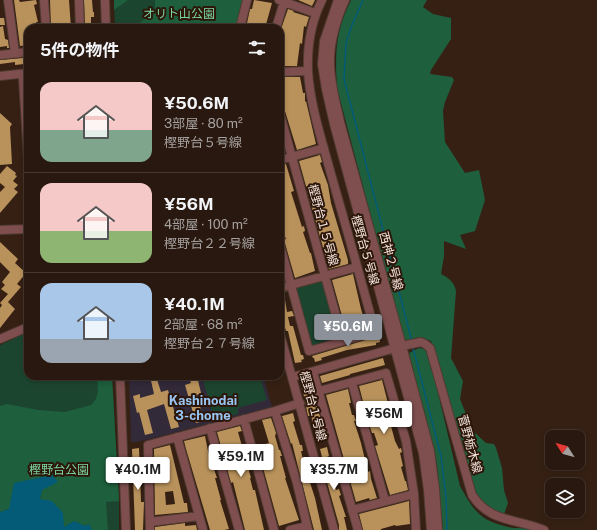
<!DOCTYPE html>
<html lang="ja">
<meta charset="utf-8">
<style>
:root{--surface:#28180f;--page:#34251d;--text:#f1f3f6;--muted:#a5a09e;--line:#44372f;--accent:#8c9099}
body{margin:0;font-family:"Public Sans","Noto Sans JP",sans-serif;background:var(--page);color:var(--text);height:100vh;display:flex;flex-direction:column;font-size:15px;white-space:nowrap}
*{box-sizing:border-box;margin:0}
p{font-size:13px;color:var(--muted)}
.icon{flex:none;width:22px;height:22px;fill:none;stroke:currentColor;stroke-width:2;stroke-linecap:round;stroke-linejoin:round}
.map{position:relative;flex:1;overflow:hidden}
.drawer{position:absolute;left:24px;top:24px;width:260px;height:356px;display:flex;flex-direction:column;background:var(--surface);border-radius:12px;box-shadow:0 2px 6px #0003,0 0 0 1px var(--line)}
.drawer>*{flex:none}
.needle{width:26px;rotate:307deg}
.tools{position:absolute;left:545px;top:430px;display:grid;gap:8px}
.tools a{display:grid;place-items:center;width:40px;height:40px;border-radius:8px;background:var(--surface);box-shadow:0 2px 6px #0003,0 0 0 1px var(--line);font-size:20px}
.price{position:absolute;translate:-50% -34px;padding:0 9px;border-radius:4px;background:#fff;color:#222;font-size:13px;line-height:26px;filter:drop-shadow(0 1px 2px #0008)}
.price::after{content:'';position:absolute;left:50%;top:24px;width:12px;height:9px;margin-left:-6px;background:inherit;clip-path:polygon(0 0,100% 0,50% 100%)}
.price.on{background:var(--accent);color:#fff}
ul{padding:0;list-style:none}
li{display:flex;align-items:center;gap:12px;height:100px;padding:0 16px}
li+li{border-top:1px solid var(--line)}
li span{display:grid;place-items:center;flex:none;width:112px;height:80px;border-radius:12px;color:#555}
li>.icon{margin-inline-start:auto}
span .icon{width:48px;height:48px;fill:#fffc;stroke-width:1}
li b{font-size:17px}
h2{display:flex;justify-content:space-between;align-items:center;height:48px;padding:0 16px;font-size:17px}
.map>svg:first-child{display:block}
</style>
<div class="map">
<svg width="597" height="530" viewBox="0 0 597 530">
<rect width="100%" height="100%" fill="#362014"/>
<path fill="#322939" d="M129 376H263L272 407 146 440 136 442H131Z"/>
<path fill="#1c452f" d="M114 0H244L238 28H115Z
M320 280 323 282 339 336 337 340 313 347 309 344 295 288 296 287Z
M28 332V376H112L119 501V530H0V345Z
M202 376H260L267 400 238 408V414L214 420Z"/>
<path fill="#1e5f3d" d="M114 0H128L114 10Z
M155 0H244L238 28H135L155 8Z
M351 0H427L423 7 433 14 451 18V39L431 70 430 74 452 77 454 80 445 102 443 111 445 142 465 173 479 170 485 200 475 231 460 235 466 249 444 241V256L441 274C449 278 454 282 456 291L451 358 463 381 460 399 473 431 486 443 494 444 496 448 502 468 504 490 508 503 503 517 493 512 473 494 431 341 421 337 405 341 403 338 337 88C335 54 335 32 351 0Z
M419 348 426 349 429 355 460 486C474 511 479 520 508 527 516 529 525 527 533 530H443L437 465 409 353Z
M97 376H112L119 501 106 502 108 530H92L89 524 85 526 74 521 64 527 40 499 42 490 51 475 9 509 0 512V406L7 404 38 410 65 412 91 405 96 399 98 391Z"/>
<path fill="#045b78" d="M52 475 58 482 42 490 40 499 52 501 63 513 64 527 74 521 85 526 89 524 92 530H0V512L9 509 14 483Z"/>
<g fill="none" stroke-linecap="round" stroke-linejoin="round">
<path stroke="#045b78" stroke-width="1.5" d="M363 0 352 25 346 43 344 79 412 342
M413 348 441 456 446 497 447 530"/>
</g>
<path fill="#b9925b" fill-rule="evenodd" d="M14 0H19L20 2 36 0 37 4 34 5 38 22H36L37 28H28V45L20 46Z
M50 0H69L71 28H51Z
M84 0H92L93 12H94V17H91V27L89 28H85Z
M254 0 272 3 265 28H246L250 9H252Z
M298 0H315L312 6Z
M288 9 294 11 293 12 309 17 306 27 304 26 302 44 300 43 297 66H280V32Z
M0 18H4L5 25H0Z
M3 26 5 39 8 40 9 48H7V46L0 47V27Z
M23 58 24 64 15 65V62L0 64V60Z
M280 77H300L303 93H305V102L306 101 316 144 297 150 284 108 280 87Z
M0 113 12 124 10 127 12 164 0 165Z
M320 155 322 162 320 163 328 185 331 203 348 260V264L329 269 299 161Z
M286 164 294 191 291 192 302 227 304 226 305 231 303 232 310 253H311L315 271 295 278 284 240 286 239 280 223V176H282L280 165Z
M7 166 16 173 15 175 17 176 13 181 18 185 14 189 18 192 0 213V192L5 187 0 183V174Z
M0 242 18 259 15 263 26 273 17 284 21 287 8 302 15 309 0 328V308L2 305 0 303 8 294 1 289 5 285 2 282 10 272 0 262Z
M353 274 361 309 367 328 347 334 332 280Z
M285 292V300L287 312 292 311 294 316 288 317 290 326H293L301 355H303L304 359 301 360 302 362 295 363 288 331H286L280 309V293Z
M379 336 380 342 376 343V345L347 350 321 358 322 360 315 362 314 358H313L312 356Z
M383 358 385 365 350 374V375L322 383 320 376Z
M150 376H156L161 392 168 390 179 427 171 429 164 404 147 410 153 433 145 435 139 412 137 413 133 396 140 394V398L154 394Z
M189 376H197L201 393 197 395 204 421 196 423 185 385 191 383Z
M306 380 311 396 312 395 315 407 317 406 326 438 318 440 311 416H308L301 382Z
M382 380 390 411H391L393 416H392L394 426H391L395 441 399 449 401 448 402 452 400 453 403 466 401 467 405 481H406L408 490 390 495 375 446 378 445 374 433H372L370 427H372L368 412 366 413 359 386Z
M348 389 351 403H349L352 415H354L356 421H354L361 443 368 472 370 471 371 479 377 498 370 500 369 498 356 502 326 395Z
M293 413 295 421 293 422 300 445H302L303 451H301L304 464 315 498 322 530H314L292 443 291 444 282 416Z
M271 418 276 433 275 436 279 450H280L282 456H280L286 478H285L299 520 279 526 257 446 269 443 262 420Z
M240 426 242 431 238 432 251 478H250L253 490H255L264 530H245L233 482 231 483 217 432Z
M205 436 208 451 217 478H215L221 500H220L229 529 224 530H210L186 449 184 441Z
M170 445 184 503H187L188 512 155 515 154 449ZM173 491 175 504 166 505 165 492Z
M327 447 329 456 327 457 336 490 339 489 341 495 339 496 346 517H344L347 530H339V525L321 461H323L320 449Z
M139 448 141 502H144L143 530H135L132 449Z
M409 501 410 524 396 526 395 525 381 529V530H363L359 514Z
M185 523V526L196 525 197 530H155V527Z"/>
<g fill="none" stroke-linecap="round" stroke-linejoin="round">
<g stroke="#513b30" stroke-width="10">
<path id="minor" d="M8 0 15 53
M44 0 46 28
M79 0 80 28
M105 0 106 28
M279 0 315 13
M338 0 324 41 322 64 326 89 334 124 423 453 428 490 431 530
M345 0C337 17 329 44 330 63 330 83 336 103 340 122L402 346 430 451 435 489 438 530
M240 28 247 0
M276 28 284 2
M0 55 28 52
M280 72 308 71
M0 76 28 73
M23 79 28 158
M280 114 343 341
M280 160 324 148
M0 230 28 229
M280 245 309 351 375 332C361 279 346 227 331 174 322 141 310 105 308 71 307 46 311 22 322 0
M280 288 357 267
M280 334 334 530
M0 339 28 327
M313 372 358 530
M120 376 126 530
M293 377 402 346 421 342 425 344 430 348 472 495C490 523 516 518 544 530
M352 383 385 501
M319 391 386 373 406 441 414 494 416 530
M275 411 297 483 308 530
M244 419 274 530
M210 428 239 530
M177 437 203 530
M352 510 414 494
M150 522 199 516
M150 530 148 445 275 411 300 403
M290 530 307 526"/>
</g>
<use href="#minor" stroke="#7f4f50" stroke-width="8"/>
</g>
<g text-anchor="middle" stroke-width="4" stroke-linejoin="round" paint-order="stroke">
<g font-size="12" fill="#7bd5a1" stroke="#2c160a">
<text x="179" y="18">オリト山公園</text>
<text x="59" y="474">樫野台公園</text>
</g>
<g font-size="12" fill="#f4e4dc" stroke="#2c160a">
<text transform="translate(323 225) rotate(75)" y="4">樫野台１５号線</text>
<text transform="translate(365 250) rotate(74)" y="4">樫野台５号線</text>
<text transform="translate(391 261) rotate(75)" y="4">西神２号線</text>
<text transform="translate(313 406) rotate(75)" y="4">樫野台１号線</text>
<text transform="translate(470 444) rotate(75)" y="4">菅野栃木線</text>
</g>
<g font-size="13" font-weight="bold" fill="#9bc6f4" stroke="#2c160a">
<text x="203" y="405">Kashinodai<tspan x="203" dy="15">3-chome</tspan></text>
</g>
</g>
</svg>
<div class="tools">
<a><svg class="needle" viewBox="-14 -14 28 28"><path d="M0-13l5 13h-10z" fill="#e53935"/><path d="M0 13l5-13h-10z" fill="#a5a09e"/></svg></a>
<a><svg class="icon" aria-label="layers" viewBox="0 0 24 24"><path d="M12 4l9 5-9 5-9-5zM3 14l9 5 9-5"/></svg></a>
</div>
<b class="price on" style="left:348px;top:348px">¥50.6M</b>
<b class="price" style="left:384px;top:435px">¥56M</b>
<b class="price" style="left:241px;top:478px">¥59.1M</b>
<b class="price" style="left:138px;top:491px">¥40.1M</b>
<b class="price" style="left:334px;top:491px">¥35.7M</b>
<section class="drawer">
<h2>5件の物件<svg class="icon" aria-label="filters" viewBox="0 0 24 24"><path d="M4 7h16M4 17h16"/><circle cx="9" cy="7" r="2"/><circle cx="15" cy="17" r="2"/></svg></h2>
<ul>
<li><span style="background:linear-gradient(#f6c9c9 60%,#7fa58c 0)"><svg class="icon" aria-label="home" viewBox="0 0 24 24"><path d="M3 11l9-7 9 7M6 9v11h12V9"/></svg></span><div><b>¥50.6M</b><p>3部屋 · 80 m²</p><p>樫野台５号線</p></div></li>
<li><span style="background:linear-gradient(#f6c9c9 60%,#8fb573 0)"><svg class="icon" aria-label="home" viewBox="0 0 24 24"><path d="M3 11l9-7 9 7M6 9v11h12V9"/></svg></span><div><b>¥56M</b><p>4部屋 · 100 m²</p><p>樫野台２２号線</p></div></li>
<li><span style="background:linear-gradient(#a9c7e8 70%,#9aa5b1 0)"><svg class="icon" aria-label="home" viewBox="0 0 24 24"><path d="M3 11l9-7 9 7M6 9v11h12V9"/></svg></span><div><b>¥40.1M</b><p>2部屋 · 68 m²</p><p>樫野台２７号線</p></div></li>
</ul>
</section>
</div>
